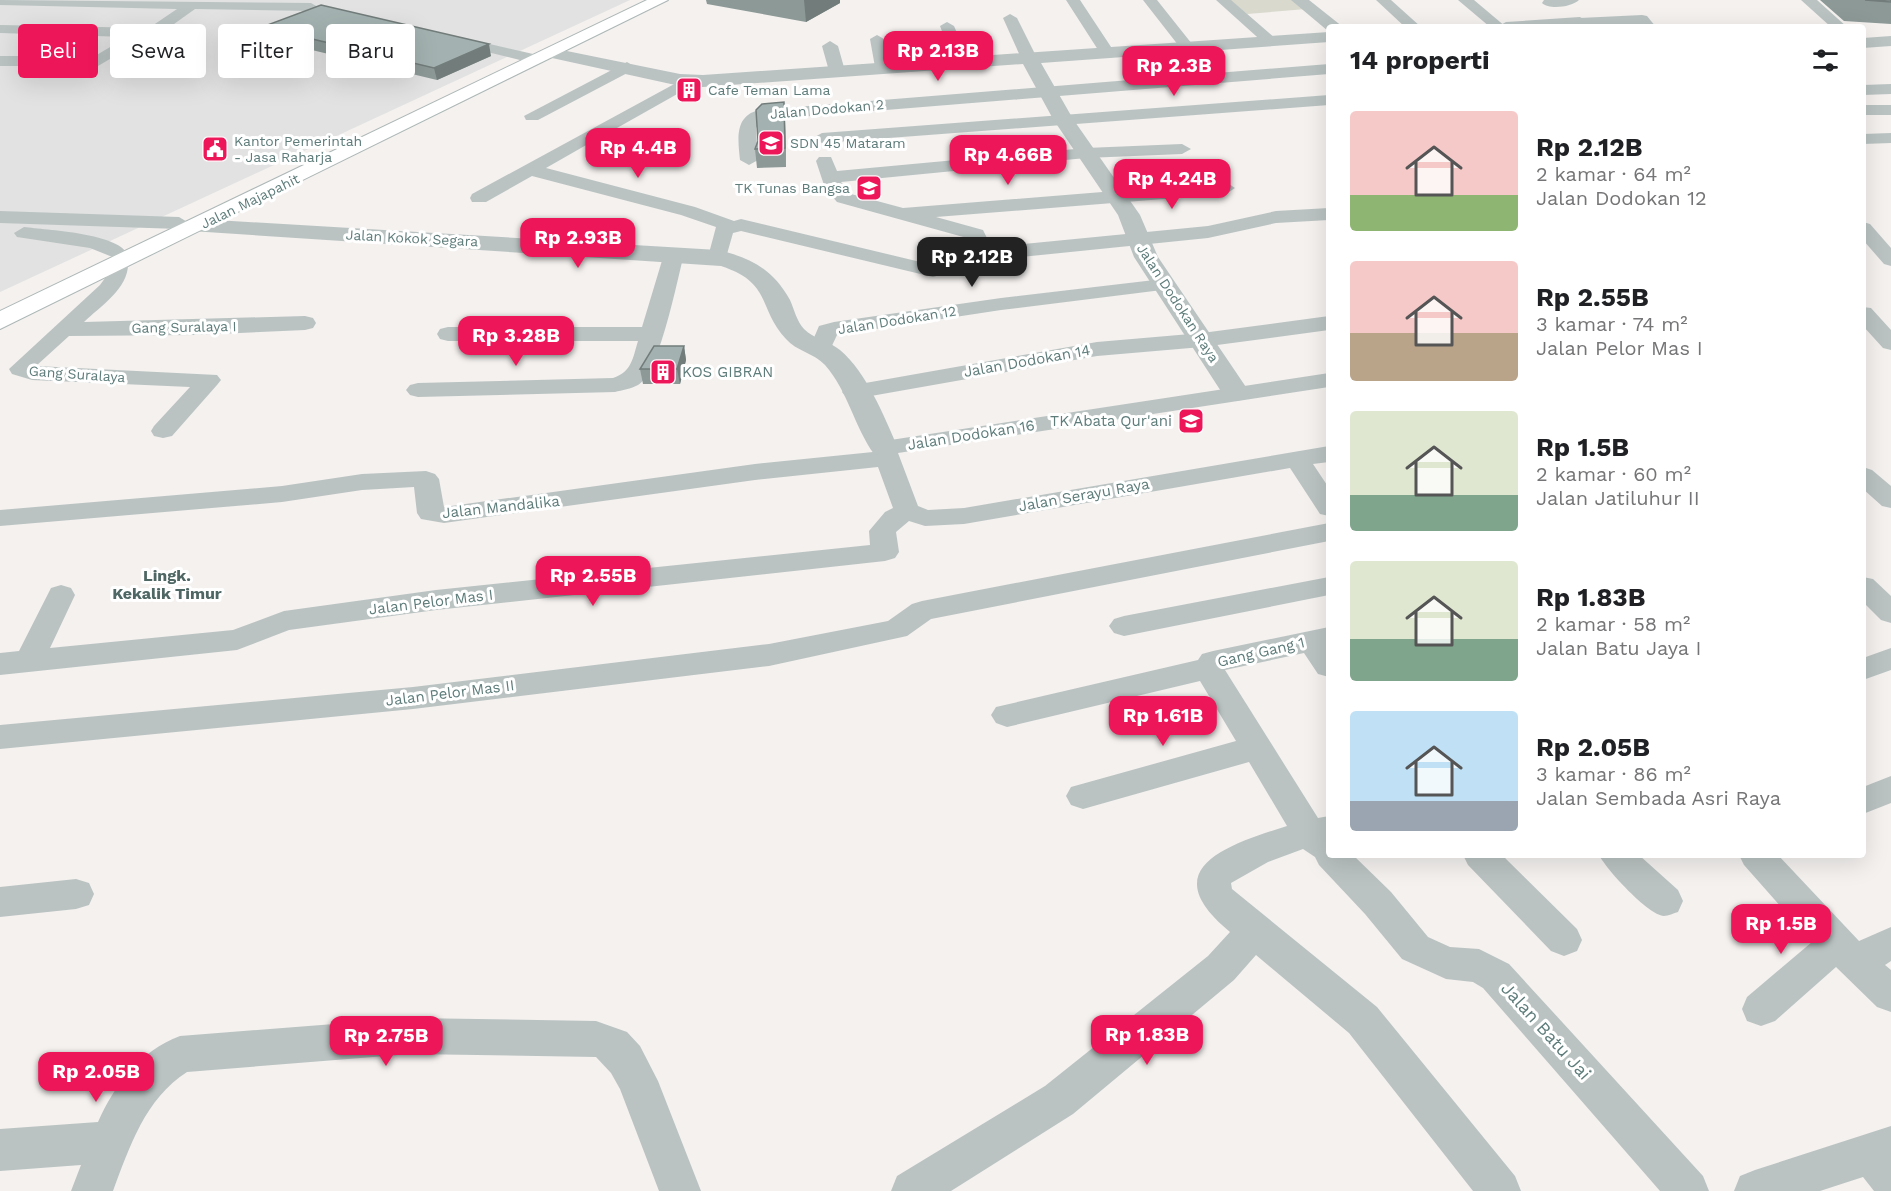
<!DOCTYPE html>
<html lang="id">
<meta charset="utf-8">
<style>
:root{--surface:#fff;--page:#f6f6f6;--text:#202124;--muted:#757577;--accent:#ed1659}
body{margin:0;font-family:"Work Sans",sans-serif;background:var(--page);color:var(--text);height:100vh;display:flex;flex-direction:column;font-size:22px;white-space:nowrap}
*{box-sizing:border-box;margin:0}
p{font-size:20px;color:var(--muted)}
.icon{flex:none;width:33px;height:33px;fill:none;stroke:currentColor;stroke-width:2;stroke-linecap:round;stroke-linejoin:round}
.map{position:relative;flex:1;overflow:hidden}
.drawer{position:absolute;left:1326px;top:24px;width:540px;height:834px;display:flex;flex-direction:column;background:var(--surface);border-radius:6px;box-shadow:0 6px 24px #0002}
.drawer>*{flex:none}
.guide{position:absolute;left:18px;top:24px;width:570px;height:54px;display:flex;gap:12px}
.price{position:absolute;translate:-50% -51px;padding:0 14px;border-radius:12px;background:var(--accent);color:#fff;font-size:20px;line-height:39px;filter:drop-shadow(0 2px 3px #0008)}
.price::after{content:'';position:absolute;left:50%;top:36px;width:18px;height:14px;margin-left:-9px;background:inherit;clip-path:polygon(0 0,100% 0,50% 100%)}
.price.active{background:#222;color:#fff}
ul{padding:0;list-style:none}
li{display:flex;align-items:center;gap:18px;height:150px;padding:0 24px}
li span{display:grid;place-items:center;flex:none;width:168px;height:120px;border-radius:6px;color:#555}
li>.icon{margin-inline-start:auto}
span .icon{width:72px;height:72px;fill:#fffc;stroke-width:1}
li b{font-size:26px}
h2{display:flex;justify-content:space-between;align-items:center;height:72px;padding:0 24px;font-size:26px}
.tag{padding:0 21px;border-radius:6px;background:var(--surface);box-shadow:0 6px 24px #0002;font-size:21px;line-height:54px}
.tag.active{background:var(--accent);color:#fff}
.map>svg:first-child{display:block}
</style>
<div class="map">
<svg width="1891" height="1191" viewBox="0 0 1891 1191">
<rect width="100%" height="100%" fill="#f4f1ef"/>
<path fill="#e1e2e1" d="M0 0H630L0 292Z"/>
<path fill="#d9d9ce" d="M1230 0H1294L1306 9 1247 14Z"/>
<g fill="none" stroke-linecap="round" stroke-linejoin="round">
<g stroke="#adb7b6" stroke-width="2">
<path id="primary" d="M647 0H668L0 329V311Z"/>
</g>
<path fill="#bac3c2" fill-rule="evenodd" d="M0 0 311 3 318 7 311 11 195 9 167 29 203 31 205 34 203 37 144 39 98 66H0V56H95L127 37 0 33V25L149 28 177 9 0 5Z
M1066 0H1080L1115 53 1112 56H1102Z
M1143 0H1157L1192 44 1195 47 1192 50H1182Z
M1216 0H1231L1276 39 1279 42 1276 45H1266Z
M1376 0H1391L1421 27H1405Z
M1458 0H1474L1506 27H1490Z
M1544 0H1579C1572 7 1549 10 1542 3Z
M1801 0H1817L1847 27H1831Z
M1010 14 1017 18 1037 58 1034 61 1029 63 1021 58 1003 18Z
M1642 15 1647 16 1656 27H1641L1638 24 1580 26 1573 22 1580 18Z
M947 22 954 26 970 63 968 66H956L954 63 940 26Z
M451 35 533 54 536 57 528 62 446 42 444 39 446 36Z
M877 35 884 39 891 67 883 72 875 67 870 39Z
M1891 36V46L1863 48V38Z
M830 41 838 46 845 71 843 74 837 76 829 71 822 46Z
M627 62 635 67 633 70 538 120H526L524 116Z
M1329 64V74L763 120 756 128 758 160 749 165 740 160C738 140 734 116 759 110Z
M689 76 697 81 695 84 601 137 659 153 662 157 659 161 653 162 588 144 546 168 695 207 734 221 741 219 933 265 960 252 967 238 837 202 825 188 816 161 819 157H831L837 171 1086 148 1182 144 1191 149 1182 154 1086 158 841 182 851 194 903 208 1226 182 1235 188 1226 194 936 217 983 230 988 240 982 248 1208 226 1276 211 1329 208V220L1276 223 1208 238 972 262 955 271 933 277 741 231 733 233 725 261H711L708 257 716 227 681 215 532 176 486 202H472L470 198 472 194Z
M1891 84V94L1863 95V85Z
M1329 95V105L822 143 813 138 822 133Z
M1863 105H1891V115H1863Z
M1891 133V143L1863 144V134Z
M0 211 179 217 189 223 179 229 0 223Z
M1863 222 1870 224 1891 248V266L1884 264 1863 240Z
M24 227C47 230 113 233 126 252L119 257 128 263C129 288 101 306 84 322L305 316 313 318 316 323 313 328 305 330 195 335 69 336 36 366 217 375 221 380 217 385 172 436 163 438 154 436 151 431 154 426 190 387 32 380 12 374 9 369 100 285 108 274V263L115 258 90 248 17 237 14 233Z
M674 248 681 250 684 254C677 281 659 374 638 385 631 389 622 390 615 392L418 397 410 395 406 390 410 385 418 383 613 378C632 372 633 357 638 341H448L440 339 437 334 440 329 448 327H642L664 254 667 250Z
M1163 279 1170 281 1173 285 1170 289 1001 310 837 335 829 352H813L810 347 819 326 834 322 1001 298Z
M1863 307 1871 308 1891 330V350L1883 348 1863 326Z
M1329 316V330L1202 347 1097 356 854 399 846 397 842 392 846 387 854 385 1097 342 1202 333Z
M1329 373V387L898 453 918 506 928 510 964 508 1329 446V462L1313 464 1329 488V516L1320 514 1290 468 964 524 925 526 909 521 896 532 899 552 895 558 885 561 436 610 289 630 237 650 0 675V653L19 651 51 588 61 585 71 588 75 595 50 648 233 630 284 611 436 590 870 545 869 531 885 512 893 508 878 467 755 480 444 523 421 519 417 513 414 487 362 490 282 502 0 526V510L282 486 362 474 426 471 435 474 439 479 444 507 755 464 873 452 872 448 875 443 884 441Z
M1863 467 1872 470 1891 486V508L1882 506 1863 489Z
M1329 523V541L931 619 907 636 769 666 413 709 0 749V725L413 687 769 644 888 621 912 604 922 601Z
M1329 577V595L1124 636 1114 633 1109 626 1114 619 1124 616Z
M1863 577 1873 579 1891 596V623L1881 620 1863 602Z
M1329 627V677L1318 674 1304 653 1225 670 1318 818 1329 816V855H1353L1391 892 1428 937 1450 947 1479 949 1509 964 1703 1176 1709 1191H1660L1483 988 1473 982 1446 979 1402 959 1365 914 1319 865 1315 857 1303 849 1268 862 1231 883 1232 889 1377 1007 1515 1176 1521 1191H1473L1349 1033 1256 955 1234 980 1073 1114 951 1191H891L897 1176 1045 1086 1208 956 1230 932C1153 869 1227 845 1287 826L1249 762 1083 809 1071 805 1066 796 1071 787 1236 741 1200 681 1007 727 996 723 991 715 996 707 1198 660 1202 654 1213 651Z
M1891 648V670L1863 680V658Z
M1891 776V803L1863 814V787Z
M1463 855H1502L1577 929 1582 940 1577 951 1564 956 1551 951 1468 865Z
M1599 855H1639L1678 890 1683 901 1678 912C1674 913 1668 916 1664 916 1648 915 1606 869 1599 855Z
M1739 855H1778L1859 941 1891 927V961L1885 965 1891 970V1012L1877 1007 1836 967 1775 1021 1761 1026 1747 1021 1742 1009 1747 997 1812 942 1744 865Z
M76 879 89 883 94 894 89 905 76 909 0 917V887Z
M411 1018 596 1021 627 1032 640 1046 658 1081 701 1191H659L620 1089 611 1073 596 1057 411 1054 187 1072C145 1099 130 1146 113 1191H71L81 1165 0 1171V1129L98 1122C115 1084 140 1051 180 1036Z
M1891 1126V1191H1874L1863 1177 1820 1191H1734L1740 1176 1755 1170Z"/>
<path fill="#bac3c2" fill-rule="evenodd" d="M1291 0H1309L1343 27H1329L1328 31Z
M1580 17 1588 22 1586 26 1497 27 1506 22Z
M1329 32V42L1041 63 1073 119 1140 215 1158 257 1250 393 1246 399 1236 401 1226 399 1134 257 1118 215 1053 119 1023 64 703 87 680 86 552 58 543 53 552 48 680 74 703 75Z
M199 219 718 250C751 258 773 269 790 300 794 309 797 322 804 329 814 339 829 341 840 350 867 373 884 416 898 448L894 454 884 457 874 454C854 426 848 391 825 365 814 353 796 351 786 339 757 308 773 283 721 266L191 231 188 226 191 221Z"/>
<use href="#primary" fill="#fff" fill-rule="evenodd"/>
</g>
<path fill="#8c9997" d="M706 0H840V3L806 22 707 4Z
M1820 0H1891V24L1844 21Z
M262 27 491 56 437 80 266 39Z
M785 120 786 167 757 168 755 149Z
M684 346 686 360 680 384H643L640 369Z"/>
<path fill="#727d7b" d="M804 0H840V3L806 22Z
M489 44 491 56 437 80 434 68Z
M784 102 785 120 786 167 785 148Z
M684 346 686 360 680 384 677 369Z"/>
<path fill="#a3b2b0" stroke="#727d7b" stroke-width="1.5" d="M1865 0H1891V2Z
M321 5 489 44 434 68 262 27Z
M784 102 785 148 755 149 758 141 756 110 762 104Z
M654 346H684L677 369H640Z"/>
<defs>
<g id="building-square" transform="scale(1.35)"><rect x="-9" y="-9" width="18" height="18" rx="4" fill="#ed1659" stroke="#fff"/><path d="M-4-6H4V6H1V3H-1V6H-4ZM-2.5-4.3h1.7v1.8h-1.7ZM.8-4.3h1.7v1.8H.8ZM-2.5-1h1.7V.8h-1.7ZM.8-1h1.7V.8H.8Z" fill="#fff"/></g>
<g id="school-square" transform="scale(1.35)"><rect x="-9" y="-9" width="18" height="18" rx="4" fill="#ed1659" stroke="#fff"/><path d="M0-5L7-2L0 1L-7-2ZM-4 1L0 2.5L4 1V4Q0 6-4 4Z" fill="#fff"/></g>
<g id="civic-square" transform="scale(1.35)"><rect x="-9" y="-9" width="18" height="18" rx="4" fill="#ed1659" stroke="#fff"/><path d="M-.6-6.5H3V-4.5H.6V-3L4-1V1h2V6H-6V1h2V-1L-.6-3ZM-1.2 2.5V6h2.4V2.5Z" fill="#fff"/></g>
</defs>
<g fill-rule="evenodd">
<use href="#building-square" x="689" y="90"/>
<use href="#school-square" x="771" y="143"/>
<use href="#civic-square" x="215" y="149"/>
<use href="#school-square" x="869" y="188"/>
<use href="#building-square" x="663" y="372"/>
<use href="#school-square" x="1191" y="421"/>
</g>
<g text-anchor="middle" stroke-width="6" stroke-linejoin="round" paint-order="stroke">
<g font-size="14" fill="#5d7c7a" stroke="#fff" text-anchor="start">
<text x="708" y="95">Cafe Teman Lama</text>
<text x="234" y="146">Kantor Pemerintah<tspan x="234" dy="16">- Jasa Raharja</tspan></text>
<text x="790" y="148">SDN 45 Mataram</text>
<text x="850" y="193" text-anchor="end">TK Tunas Bangsa</text>
</g>
<g font-size="14" fill="#5d7c7a" stroke="#fff">
<text transform="translate(827 109) rotate(-5)" y="5">Jalan Dodokan 2</text>
<text transform="translate(250 201) rotate(-26)" y="5">Jalan Majapahit</text>
<text transform="translate(412 238) rotate(3)" y="5">Jalan Kokok Segara</text>
<text transform="translate(1178 303) rotate(57)" y="5">Jalan Dodokan Raya</text>
<text transform="translate(897 320) rotate(-9)" y="5">Jalan Dodokan 12</text>
<text transform="translate(184 327) rotate(-1)" y="5">Gang Suralaya I</text>
<text transform="translate(77 374) rotate(4)" y="5">Gang Suralaya</text>
</g>
<g font-size="15" fill="#5d7c7a" stroke="#fff">
<text transform="translate(1027 361) rotate(-10)" y="5">Jalan Dodokan 14</text>
<text transform="translate(971 435) rotate(-9)" y="5">Jalan Dodokan 16</text>
<text transform="translate(1084 495) rotate(-10)" y="5">Jalan Serayu Raya</text>
<text transform="translate(501 507) rotate(-6)" y="5">Jalan Mandalika</text>
<text transform="translate(431 602) rotate(-7)" y="5">Jalan Pelor Mas I</text>
<text transform="translate(1261 652) rotate(-13)" y="5">Gang Gang 1</text>
<text transform="translate(450 693) rotate(-7)" y="5">Jalan Pelor Mas II</text>
</g>
<g font-size="15" fill="#5d7c7a" stroke="#fff" text-anchor="start">
<text x="682" y="377">KOS GIBRAN</text>
<text x="1172" y="426" text-anchor="end">TK Abata Qur'ani</text>
</g>
<g font-size="16" font-weight="bold" fill="#4f6764" stroke="#fff">
<text x="167" y="581">Lingk.<tspan x="167" dy="18">Kekalik Timur</tspan></text>
</g>
<g font-size="18" fill="#5d7c7a" stroke="#fff">
<text transform="translate(1546 1031) rotate(48)" y="6">Jalan Batu Jai</text>
</g>
</g>
</svg>
<b class="price" style="left:938px;top:82px">Rp 2.13B</b>
<b class="price" style="left:1174px;top:97px">Rp 2.3B</b>
<b class="price" style="left:638px;top:179px">Rp 4.4B</b>
<b class="price" style="left:1008px;top:186px">Rp 4.66B</b>
<b class="price" style="left:1172px;top:210px">Rp 4.24B</b>
<b class="price" style="left:578px;top:269px">Rp 2.93B</b>
<b class="price active" style="left:972px;top:288px">Rp 2.12B</b>
<b class="price" style="left:516px;top:367px">Rp 3.28B</b>
<b class="price" style="left:593px;top:607px">Rp 2.55B</b>
<b class="price" style="left:1163px;top:747px">Rp 1.61B</b>
<b class="price" style="left:1781px;top:955px">Rp 1.5B</b>
<b class="price" style="left:1147px;top:1066px">Rp 1.83B</b>
<b class="price" style="left:386px;top:1067px">Rp 2.75B</b>
<b class="price" style="left:96px;top:1103px">Rp 2.05B</b>
<div class="guide">
<a class="tag active">Beli</a>
<a class="tag">Sewa</a>
<a class="tag">Filter</a>
<a class="tag">Baru</a>
</div>
<section class="drawer">
<h2>14 properti<svg class="icon" aria-label="filters" viewBox="0 0 24 24"><path d="M4 7h16M4 17h16"/><circle cx="9" cy="7" r="2"/><circle cx="15" cy="17" r="2"/></svg></h2>
<ul>
<li><span style="background:linear-gradient(#f6c9c9 70%,#8fb573 0)"><svg class="icon" aria-label="home" viewBox="0 0 24 24"><path d="M3 11l9-7 9 7M6 9v11h12V9"/></svg></span><div><b>Rp 2.12B</b><p>2 kamar · 64 m²</p><p>Jalan Dodokan 12</p></div></li>
<li><span style="background:linear-gradient(#f6c9c9 60%,#b9a48a 0)"><svg class="icon" aria-label="home" viewBox="0 0 24 24"><path d="M3 11l9-7 9 7M6 9v11h12V9"/></svg></span><div><b>Rp 2.55B</b><p>3 kamar · 74 m²</p><p>Jalan Pelor Mas I</p></div></li>
<li><span style="background:linear-gradient(#dfe7d0 70%,#7fa58c 0)"><svg class="icon" aria-label="home" viewBox="0 0 24 24"><path d="M3 11l9-7 9 7M6 9v11h12V9"/></svg></span><div><b>Rp 1.5B</b><p>2 kamar · 60 m²</p><p>Jalan Jatiluhur II</p></div></li>
<li><span style="background:linear-gradient(#dfe7d0 65%,#7fa58c 0)"><svg class="icon" aria-label="home" viewBox="0 0 24 24"><path d="M3 11l9-7 9 7M6 9v11h12V9"/></svg></span><div><b>Rp 1.83B</b><p>2 kamar · 58 m²</p><p>Jalan Batu Jaya I</p></div></li>
<li><span style="background:linear-gradient(#bfe0f5 75%,#9aa5b1 0)"><svg class="icon" aria-label="home" viewBox="0 0 24 24"><path d="M3 11l9-7 9 7M6 9v11h12V9"/></svg></span><div><b>Rp 2.05B</b><p>3 kamar · 86 m²</p><p>Jalan Sembada Asri Raya</p></div></li>
</ul>
</section>
</div>
